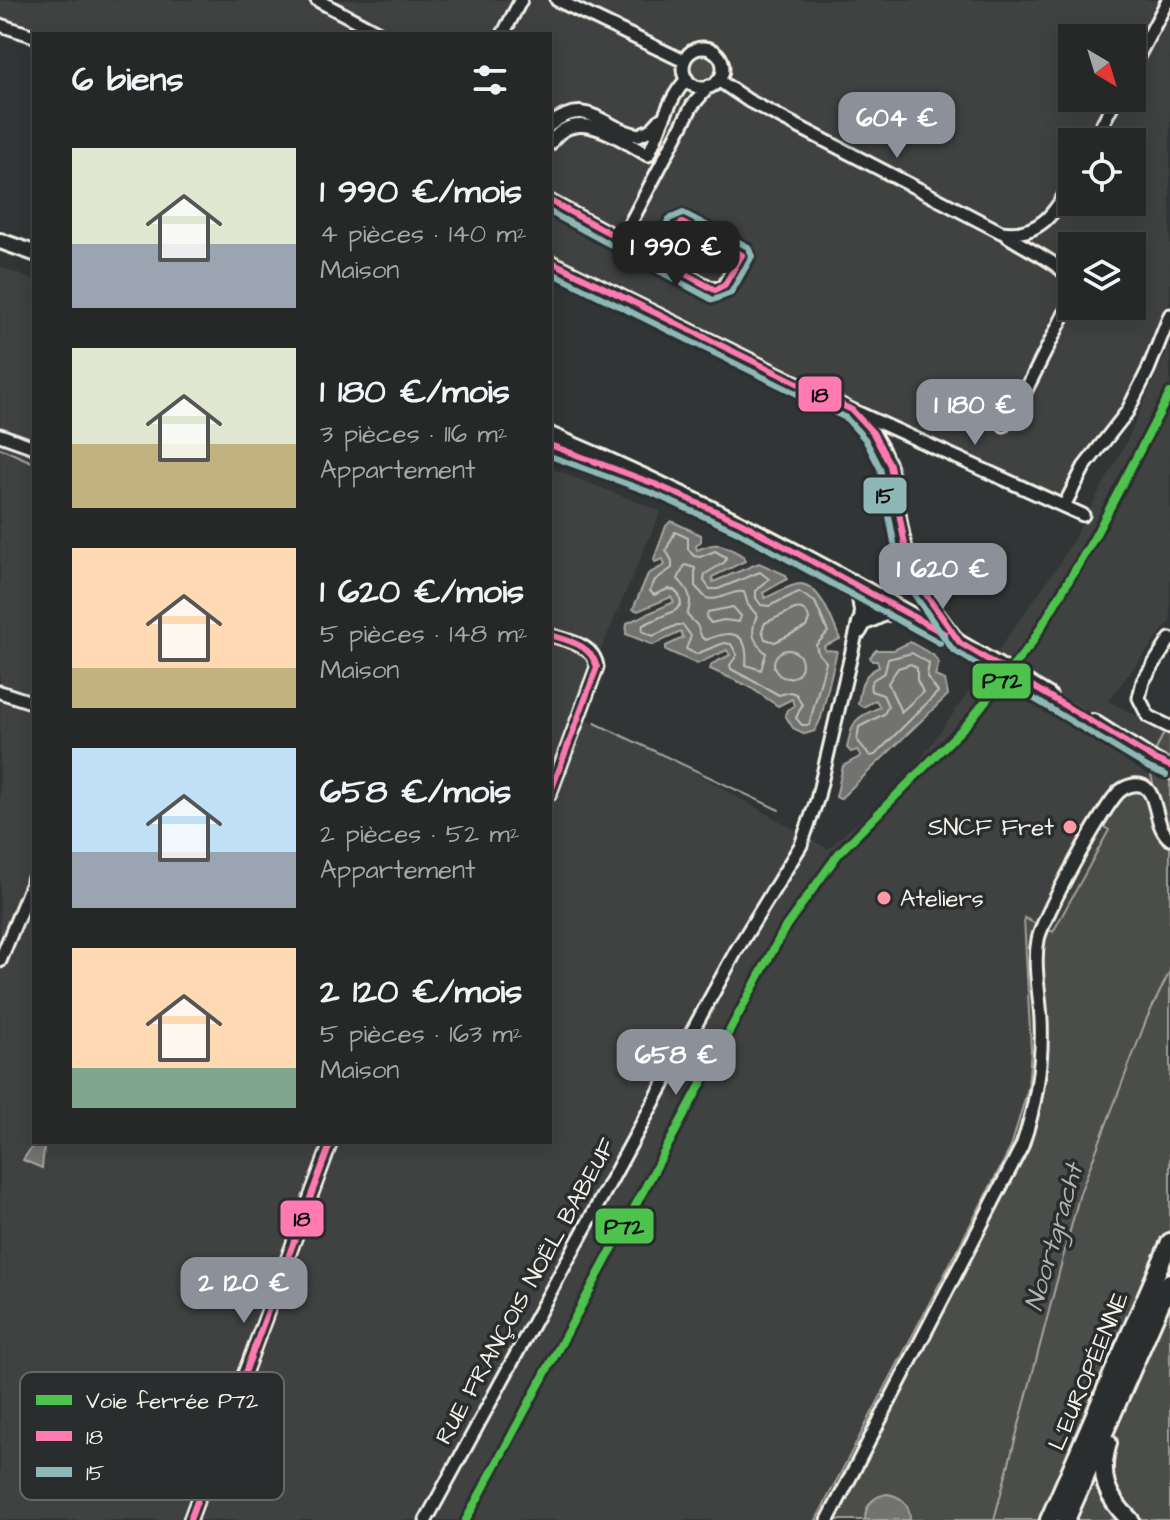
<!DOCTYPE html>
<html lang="fr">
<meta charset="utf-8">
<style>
:root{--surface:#262828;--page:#2e3030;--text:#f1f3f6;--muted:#a4a6a8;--line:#424445;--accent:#8c9099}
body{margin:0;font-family:"Architects Daughter",sans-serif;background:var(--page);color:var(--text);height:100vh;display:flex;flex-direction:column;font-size:30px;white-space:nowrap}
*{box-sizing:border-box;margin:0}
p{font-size:26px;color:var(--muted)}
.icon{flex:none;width:44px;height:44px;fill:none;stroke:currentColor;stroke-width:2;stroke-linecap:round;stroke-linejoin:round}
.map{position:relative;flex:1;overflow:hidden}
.details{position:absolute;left:32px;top:32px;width:520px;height:1112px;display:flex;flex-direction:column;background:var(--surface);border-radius:0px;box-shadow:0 4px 20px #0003,0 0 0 2px var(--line)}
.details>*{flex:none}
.needle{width:52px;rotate:142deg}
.controls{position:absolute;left:1058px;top:24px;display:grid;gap:16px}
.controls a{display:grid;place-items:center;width:88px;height:88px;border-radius:0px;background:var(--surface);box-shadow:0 4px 20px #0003,0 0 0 2px var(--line);font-size:40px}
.price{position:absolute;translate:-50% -68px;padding:0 18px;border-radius:16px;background:var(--accent);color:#fff;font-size:26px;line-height:52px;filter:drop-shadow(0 2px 4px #0008)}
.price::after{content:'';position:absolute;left:50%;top:48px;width:24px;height:18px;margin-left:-12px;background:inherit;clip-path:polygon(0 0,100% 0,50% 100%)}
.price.current{background:#222;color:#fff}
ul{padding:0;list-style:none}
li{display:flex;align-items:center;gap:24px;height:200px;padding:0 40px}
li span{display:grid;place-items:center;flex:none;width:224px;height:160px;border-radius:0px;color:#555}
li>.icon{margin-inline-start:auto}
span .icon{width:96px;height:96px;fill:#fffc;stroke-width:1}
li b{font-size:34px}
h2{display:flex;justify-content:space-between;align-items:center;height:96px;padding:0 40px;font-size:34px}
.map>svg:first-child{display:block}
</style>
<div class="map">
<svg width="1170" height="1520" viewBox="0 0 1170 1520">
<rect width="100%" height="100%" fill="#323535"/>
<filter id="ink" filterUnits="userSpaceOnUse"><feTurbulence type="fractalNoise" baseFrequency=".0125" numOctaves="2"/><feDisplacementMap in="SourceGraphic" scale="16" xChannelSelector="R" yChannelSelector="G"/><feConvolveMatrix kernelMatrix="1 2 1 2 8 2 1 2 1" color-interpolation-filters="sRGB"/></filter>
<g filter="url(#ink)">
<path fill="#404242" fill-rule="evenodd" d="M0 0H1170V301L1148 359 1124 407 1108 430 1081 458 1060 497 652 307 550 255V34H46L0 18ZM1072 38H1132V98H1072ZM1072 142H1132V202H1072ZM1072 246H1132V306H1072Z
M0 267 34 280V1142H550V468L661 511 573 714 684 766 828 849 908 777 1060 563 1126 443 1170 344V621L1108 701 1165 730 1149 766 1154 788 1135 790 1123 798 1102 826 1109 830 1052 932 1024 919 1031 1050 1028 1088 1011 1147 816 1520H0Z"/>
<path fill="#4b4d4c" stroke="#a09f9a" stroke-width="2" d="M689 67a14 14 0 1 1 28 0a14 14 0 1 1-28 0Z
M1165 730 1170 731V758L1155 752Z
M1149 766 1170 779V1520H816L1011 1147 1028 1088 1031 1050 1024 918 1053 932 1109 830 1101 825 1123 798 1135 790 1140 792 1154 788Z"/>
<path fill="#727370" stroke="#a6a5a0" stroke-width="2" d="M671 521 701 535V541L696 546 697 550C720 540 723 545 743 556L745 561 712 577 713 582 759 563 786 575 787 579 763 593 765 598C775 594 790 584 801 584 821 586 833 623 840 639L824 646 825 650 837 651 821 718 815 731 805 734 793 728 785 715 787 710 794 706 792 699 778 706 748 686 710 669 712 664 730 655 727 650 697 664 666 650V646L683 638 681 632 653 645 626 634 627 623 674 602 671 597 638 611 633 609 648 574 665 565 663 559 655 562 654 559 666 526Z
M910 642 933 655 939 663 935 676 945 680 948 695 840 799 836 797 843 766 861 756 857 750 851 752 847 748C853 719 854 719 880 707L876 700 863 707 858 704C861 687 861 675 879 667L877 661H872L870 657 876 650H894Z
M35 1142H39L44 1148 42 1168 23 1160Z
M887 1494C902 1496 910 1505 910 1520H865C865 1506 873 1496 887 1494Z"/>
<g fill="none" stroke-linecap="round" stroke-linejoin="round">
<path stroke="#c0bfb8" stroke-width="2" d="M675 532 688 538V549L694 556 700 557 715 551 726 557 725 562 705 574 704 581 710 589H718L760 572 769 579 756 591V598L761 605 769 606 799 592 815 602 828 632 816 645 818 653 826 662 809 725H802L796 718 802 705 796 694 790 692 779 695 731 669 730 665 737 655 731 644 724 643 696 654 686 649 691 636 683 625H677L653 636 642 631 643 625 676 610 681 604 679 595 674 590 668 589 654 595 650 591 655 580 672 568V561L666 550Z
M685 565 695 568V586L706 598C721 602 732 589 744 592L748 605 757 615C750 632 752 641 766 653L761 670 746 665C749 633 733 628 706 640L702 638 697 625 687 615C693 599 690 591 678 579Z
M733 607 741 616 739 622 724 620 711 623 706 617 708 612Z
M795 609C803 607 808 612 809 620L806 627 775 642 765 639 762 630 765 623Z
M774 664a14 14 0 1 1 28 0a14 14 0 1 1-28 0Z
M912 653 929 663 927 677 938 692 875 755 870 756 857 740 859 727 884 714 888 706 883 695 871 691C868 678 877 679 885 672L888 659Z
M911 664 917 668V680L923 692 901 712 888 683 898 668Z"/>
<path stroke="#a6a5a0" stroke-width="2" d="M0 448 34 463
M550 703 551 704
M595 723 779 810
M994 1520 1080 1193 1147 1018 1170 971"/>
<path stroke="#4f5150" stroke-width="14" stroke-dasharray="14 7" stroke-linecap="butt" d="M1049 696 1093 722"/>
<g stroke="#f4f1e8" stroke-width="17">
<path id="minor" d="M317 0 381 34
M557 0 684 61
M0 25 34 36
M503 34 521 0
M683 68a20 20 0 1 1 40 0a20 20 0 1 1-40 0Z
M1132 68 1168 0
M718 80 749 101 1001 232C1039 238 1056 212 1072 182
M550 125C588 94 604 130 639 135L652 129 661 119
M1093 142 1116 98
M550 144C575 104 619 139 648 155 661 129 667 100 687 79
M550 201 715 290 724 286 742 255 682 223 677 226 659 258
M1002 232C1022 248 1061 261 1072 283
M622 239 692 106 709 86
M550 261 852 410 1083 515
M857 415C904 462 891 503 909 559 919 590 937 614 957 639
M1004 425 1024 394 1072 299
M0 435 34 447
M1064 506 1084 467 1127 412 1148 370 1170 315
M848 581 858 595 861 614
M869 622 884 615 906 612
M860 632 880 597
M550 635C568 641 594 644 597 667L550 794
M1170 639 1143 681 1139 698 1148 716 1170 727
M0 692 34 703
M0 961 34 878
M190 1520 331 1142
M426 1520 736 951 801 845 817 800 859 621 876 594
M828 1520 1022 1146C1036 1105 1043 1063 1041 1020 1040 995 1033 965 1038 940 1041 920 1105 803 1120 791 1126 786 1136 783 1143 786 1159 794 1153 826 1170 839"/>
</g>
<g stroke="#f4f1e8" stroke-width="20">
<path id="major" d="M0 241 34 253
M550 435C724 508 888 599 1049 696
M1093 722 1170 771"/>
</g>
<g stroke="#f4f1e8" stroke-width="22">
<path id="highway" d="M1108 1443C1098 1476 1106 1497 1130 1520
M1049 1520 1170 1242
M1066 1520 1170 1282"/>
</g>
<use href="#minor" stroke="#2a2d2e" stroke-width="11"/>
<use href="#major" stroke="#2a2d2e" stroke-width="14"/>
<use href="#highway" stroke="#2a2d2e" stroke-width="16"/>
<g stroke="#2a2d2e" stroke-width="12">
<path id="bus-1" d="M550 201 715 290 724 286 742 255 682 223 677 226 659 258
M550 261 852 410 873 433 890 465 906 550 918 583 960 643 1154 759 1170 766
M550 445 655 484 740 522 945 634
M550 635C570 641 591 645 597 667L550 794
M190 1520 331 1142"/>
</g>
<g stroke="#2a2d2e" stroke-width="12">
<path id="bus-2" d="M550 212 713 300 731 293 752 256 748 247 683 213 669 219 654 246
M550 272 846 418 865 439 880 468 896 553 909 587 953 650 1149 768 1166 775
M550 456 652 493 736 531 940 643"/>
</g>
<use href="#bus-1" stroke="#ff7ab1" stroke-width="6"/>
<use href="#bus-2" stroke="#8eb8b7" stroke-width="6"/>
<g stroke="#2a2d2e" stroke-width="14">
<path id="rail-1" d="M466 1520 786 926 839 853 968 723 1031 644 1094 538 1170 393"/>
</g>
<use href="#rail-1" stroke="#4dc24d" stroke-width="8"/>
</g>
</g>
<g fill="#ff9aa2" stroke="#2a2d2e" stroke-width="3">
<circle cx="1070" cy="827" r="8"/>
<circle cx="884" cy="898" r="8"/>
</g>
<g text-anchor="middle" stroke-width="7" stroke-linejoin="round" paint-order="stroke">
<g font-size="24" fill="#f4f1e8" stroke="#2a2d2e" text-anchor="end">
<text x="1054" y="835">SNCF Fret</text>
<text x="900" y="906" text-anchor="start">Ateliers</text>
</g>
<g font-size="24" fill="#f4f1e8" stroke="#2a2d2e">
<text transform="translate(525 1291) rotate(-61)" y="8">RUE FRANÇOIS NOËL BABEUF</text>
<text transform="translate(1088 1371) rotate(-67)" y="8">L'EUROPÉENNE</text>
</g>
<g font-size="26" font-style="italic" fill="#b3b2ac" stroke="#2a2d2e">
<text transform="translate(1053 1237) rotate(-74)" y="9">Noortgracht</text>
</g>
</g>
<rect x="20" y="1372" width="264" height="128" rx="12" fill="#2a2d2e" stroke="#676866" stroke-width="2"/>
<rect x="36" y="1395" width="36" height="10" fill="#4dc24d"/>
<rect x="36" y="1431" width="36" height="10" fill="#ff7ab1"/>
<rect x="36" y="1467" width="36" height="10" fill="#8eb8b7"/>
<g font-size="22" fill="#f4f1e8">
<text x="86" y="1408">Voie ferrée P72</text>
<text x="86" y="1444">18</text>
<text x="86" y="1480">15</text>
</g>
<g stroke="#2a2d2e" stroke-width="3">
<rect x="797" y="375" width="46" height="38" rx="8" fill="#ff7ab1"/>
<rect x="862" y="476" width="46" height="39" rx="8" fill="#8eb8b7"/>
<rect x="971" y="662" width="61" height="38" rx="8" fill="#4dc24d"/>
<rect x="279" y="1199" width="46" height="39" rx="8" fill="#ff7ab1"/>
<rect x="594" y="1207" width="61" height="38" rx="8" fill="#4dc24d"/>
</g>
<g font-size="22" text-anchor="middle" font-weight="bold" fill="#111">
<text x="820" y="402">18</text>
<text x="885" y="503">15</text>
<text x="1002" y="688">P72</text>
<text x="302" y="1226">18</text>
<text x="624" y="1234">P72</text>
</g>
</svg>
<div class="controls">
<a><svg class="needle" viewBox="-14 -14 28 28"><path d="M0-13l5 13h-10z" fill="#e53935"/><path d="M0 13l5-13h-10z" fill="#a4a6a8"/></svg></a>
<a><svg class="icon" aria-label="locate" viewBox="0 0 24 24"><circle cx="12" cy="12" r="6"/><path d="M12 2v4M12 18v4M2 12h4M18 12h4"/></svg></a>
<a><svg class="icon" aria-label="layers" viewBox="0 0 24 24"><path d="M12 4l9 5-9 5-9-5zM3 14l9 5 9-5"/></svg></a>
</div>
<b class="price" style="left:897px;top:160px">604 €</b>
<b class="price current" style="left:676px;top:289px">1 990 €</b>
<b class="price" style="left:975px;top:447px">1 180 €</b>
<b class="price" style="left:943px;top:611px">1 620 €</b>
<b class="price" style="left:676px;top:1097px">658 €</b>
<b class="price" style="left:244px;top:1325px">2 120 €</b>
<section class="details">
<h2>6 biens<svg class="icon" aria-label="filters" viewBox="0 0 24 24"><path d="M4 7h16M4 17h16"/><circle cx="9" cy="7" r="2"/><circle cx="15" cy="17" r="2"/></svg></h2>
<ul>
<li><span style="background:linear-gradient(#dfe7d0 60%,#9aa5b1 0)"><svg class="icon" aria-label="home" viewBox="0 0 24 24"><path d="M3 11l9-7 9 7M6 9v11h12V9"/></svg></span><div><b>1 990 €/mois</b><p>4 pièces · 140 m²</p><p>Maison</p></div></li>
<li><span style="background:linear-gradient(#dfe7d0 60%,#c2b280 0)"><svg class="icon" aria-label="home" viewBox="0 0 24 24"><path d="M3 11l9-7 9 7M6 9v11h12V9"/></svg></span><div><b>1 180 €/mois</b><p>3 pièces · 116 m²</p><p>Appartement</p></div></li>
<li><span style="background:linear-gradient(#ffd9b3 75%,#c2b280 0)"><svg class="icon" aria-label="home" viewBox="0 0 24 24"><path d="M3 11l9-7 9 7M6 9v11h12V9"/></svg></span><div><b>1 620 €/mois</b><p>5 pièces · 148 m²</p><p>Maison</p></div></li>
<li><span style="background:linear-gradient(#bfe0f5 65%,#9aa5b1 0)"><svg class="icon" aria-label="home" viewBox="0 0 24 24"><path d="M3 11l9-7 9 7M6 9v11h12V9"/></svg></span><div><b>658 €/mois</b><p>2 pièces · 52 m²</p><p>Appartement</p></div></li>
<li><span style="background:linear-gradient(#ffd9b3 75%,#7fa58c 0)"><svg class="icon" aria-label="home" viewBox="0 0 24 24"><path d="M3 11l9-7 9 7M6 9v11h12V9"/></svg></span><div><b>2 120 €/mois</b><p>5 pièces · 163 m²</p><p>Maison</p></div></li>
</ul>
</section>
</div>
